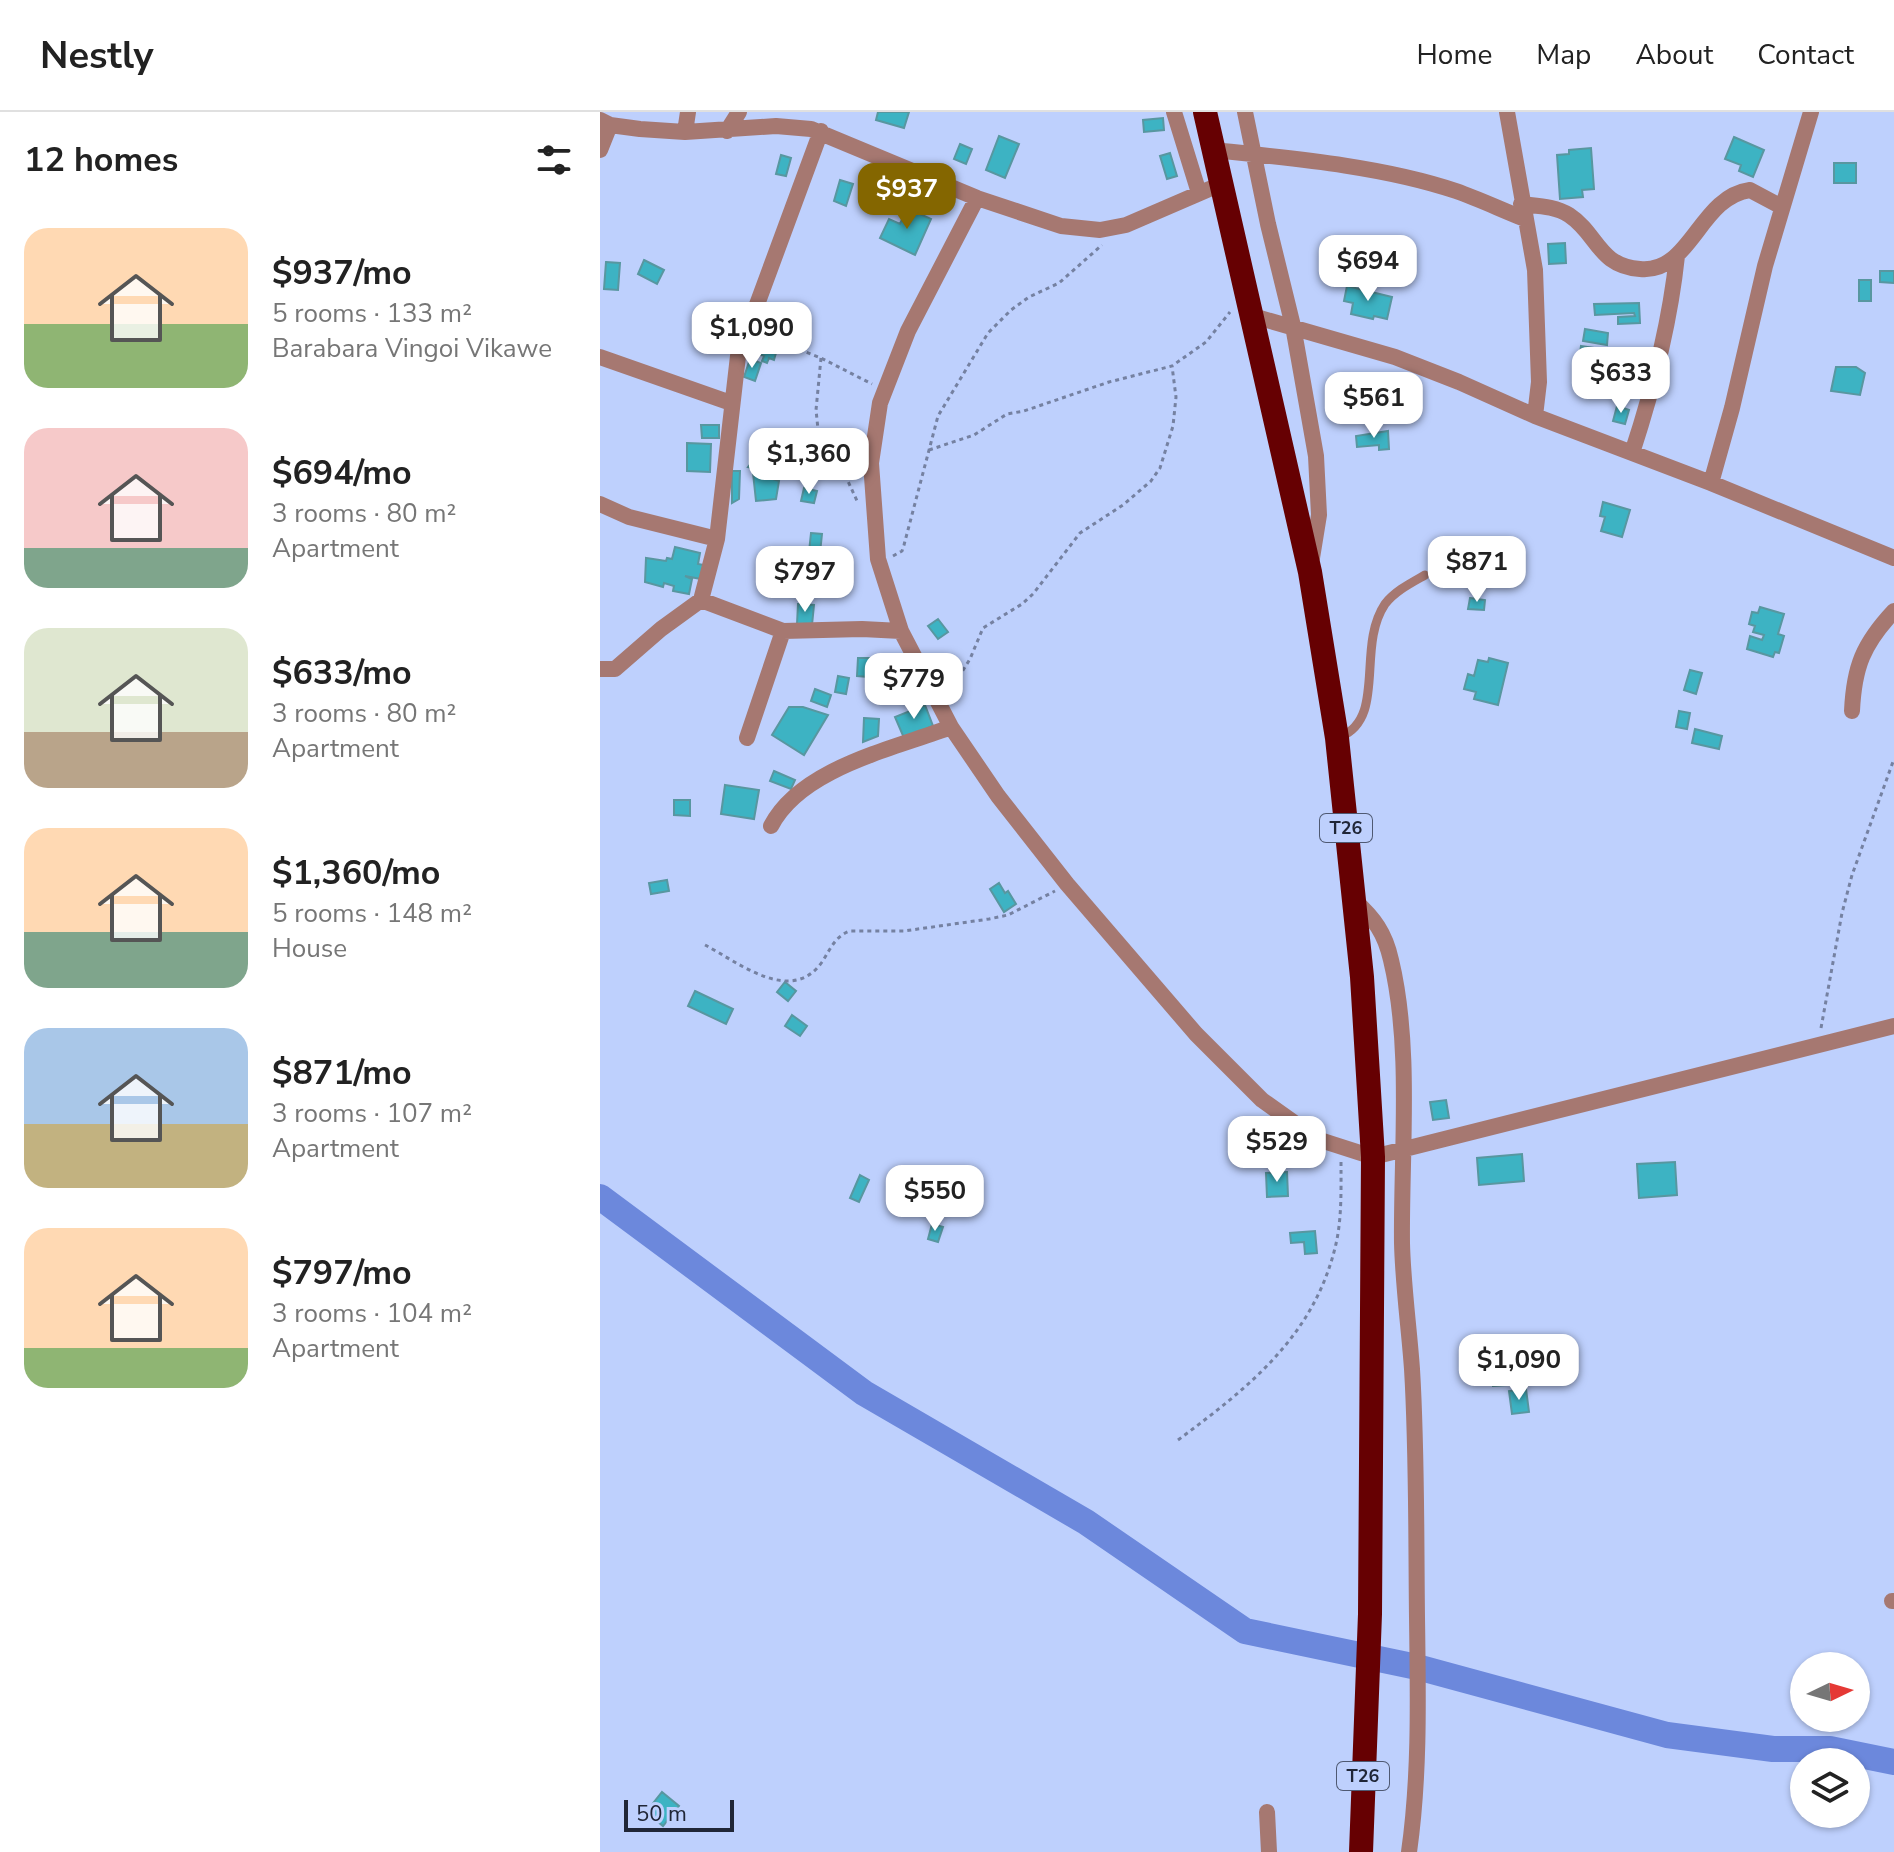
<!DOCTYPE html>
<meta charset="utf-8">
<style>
:root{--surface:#fff;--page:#f6f6f6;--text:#222;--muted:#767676;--line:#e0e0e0;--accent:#846600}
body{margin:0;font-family:"Nunito Sans",sans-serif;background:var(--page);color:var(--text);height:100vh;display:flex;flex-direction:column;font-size:30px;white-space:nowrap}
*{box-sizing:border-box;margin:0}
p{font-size:26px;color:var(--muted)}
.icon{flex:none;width:44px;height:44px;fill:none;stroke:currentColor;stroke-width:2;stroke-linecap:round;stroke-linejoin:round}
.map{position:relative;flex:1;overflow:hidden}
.panel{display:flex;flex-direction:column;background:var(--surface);width:600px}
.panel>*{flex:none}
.needle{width:52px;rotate:85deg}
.fabs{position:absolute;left:1190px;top:1540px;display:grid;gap:16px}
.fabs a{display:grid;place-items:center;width:80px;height:80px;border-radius:50%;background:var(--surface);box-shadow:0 2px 6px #0004;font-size:40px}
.scale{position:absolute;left:24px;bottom:20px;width:110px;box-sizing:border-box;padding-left:8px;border:4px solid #202637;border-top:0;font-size:22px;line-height:28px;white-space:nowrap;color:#202637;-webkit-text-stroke:6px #bed0fd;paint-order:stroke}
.price{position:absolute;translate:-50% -68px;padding:0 18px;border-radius:16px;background:#fff;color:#222;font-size:26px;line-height:52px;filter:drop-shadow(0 2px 4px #0008)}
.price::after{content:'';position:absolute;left:50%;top:48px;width:24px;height:18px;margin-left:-12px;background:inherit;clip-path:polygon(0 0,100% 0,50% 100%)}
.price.on{background:var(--accent);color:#fff}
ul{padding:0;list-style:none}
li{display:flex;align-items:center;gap:24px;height:200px;padding:0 24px}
li span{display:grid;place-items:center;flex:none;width:224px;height:160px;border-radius:24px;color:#555}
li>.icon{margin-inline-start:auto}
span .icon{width:96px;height:96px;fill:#fffc;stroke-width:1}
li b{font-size:34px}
h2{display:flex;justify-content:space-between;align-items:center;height:96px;padding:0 24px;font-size:34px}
header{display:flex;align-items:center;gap:48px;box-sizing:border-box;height:112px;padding:0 40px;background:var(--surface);border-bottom:2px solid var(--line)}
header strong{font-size:38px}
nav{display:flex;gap:44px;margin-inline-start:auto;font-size:28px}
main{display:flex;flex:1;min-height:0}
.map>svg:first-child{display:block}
</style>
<header>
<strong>Nestly</strong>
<nav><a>Home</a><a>Map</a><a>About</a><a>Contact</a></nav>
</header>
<main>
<section class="panel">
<h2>12 homes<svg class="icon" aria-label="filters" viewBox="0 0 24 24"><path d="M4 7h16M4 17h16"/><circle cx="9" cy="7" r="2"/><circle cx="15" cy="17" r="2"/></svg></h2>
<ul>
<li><span style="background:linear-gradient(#ffd9b3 60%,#8fb573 0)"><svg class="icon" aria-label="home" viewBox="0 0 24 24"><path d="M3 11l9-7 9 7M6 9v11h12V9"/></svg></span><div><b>$937/mo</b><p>5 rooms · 133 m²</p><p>Barabara Vingoi Vikawe</p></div></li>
<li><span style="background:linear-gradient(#f6c9c9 75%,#7fa58c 0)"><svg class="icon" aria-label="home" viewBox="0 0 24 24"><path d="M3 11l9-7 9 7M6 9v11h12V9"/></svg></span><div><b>$694/mo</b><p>3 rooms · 80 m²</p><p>Apartment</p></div></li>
<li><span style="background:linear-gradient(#dfe7d0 65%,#b9a48a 0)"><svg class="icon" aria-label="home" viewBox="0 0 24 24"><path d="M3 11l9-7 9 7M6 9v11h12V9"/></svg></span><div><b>$633/mo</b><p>3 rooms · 80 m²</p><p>Apartment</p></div></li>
<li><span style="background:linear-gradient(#ffd9b3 65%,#7fa58c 0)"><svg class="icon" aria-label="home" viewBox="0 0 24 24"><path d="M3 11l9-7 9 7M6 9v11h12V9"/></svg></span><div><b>$1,360/mo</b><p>5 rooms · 148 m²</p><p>House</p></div></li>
<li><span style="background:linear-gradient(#a9c7e8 60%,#c2b280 0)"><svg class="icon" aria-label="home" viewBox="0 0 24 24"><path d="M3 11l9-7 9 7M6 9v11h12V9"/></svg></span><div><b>$871/mo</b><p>3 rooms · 107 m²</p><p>Apartment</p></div></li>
<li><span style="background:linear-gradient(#ffd9b3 75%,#8fb573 0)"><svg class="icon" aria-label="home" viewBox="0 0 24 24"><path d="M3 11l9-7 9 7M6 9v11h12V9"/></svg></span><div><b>$797/mo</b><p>3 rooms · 104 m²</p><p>Apartment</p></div></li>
</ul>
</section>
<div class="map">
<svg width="1294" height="1740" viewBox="0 0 1294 1740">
<rect width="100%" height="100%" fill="#bed0fd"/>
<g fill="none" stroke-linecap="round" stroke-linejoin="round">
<path stroke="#6c88dc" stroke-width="26" d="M0 1085 264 1281 486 1410 645 1519 817 1555 1067 1623 1173 1637H1230L1294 1650"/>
</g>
<path fill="#3db3c3" stroke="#5897a0" stroke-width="2" d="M278 0H309L304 16 276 8Z
M563 6 564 18 544 20 543 8Z
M399 24 419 32 405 66 386 58Z
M1134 25 1164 38 1153 65 1139 59 1141 53 1125 47Z
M360 32 372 37 366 52 354 47Z
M991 36 994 77 982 78 983 85 960 87 957 43 969 42V38Z
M570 41 577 64 567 67 560 44Z
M181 43 191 46 186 64 176 62Z
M1234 51H1256V71H1234Z
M265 63 286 74 276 95 267 91 273 79 261 74Z
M240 68 253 72 246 94 234 89Z
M307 96 331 107 315 143 280 126 289 107 300 112Z
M965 131 966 151 949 152 948 132Z
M44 148 64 158 57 172 38 162Z
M6 150 20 151 18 178 4 177Z
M1280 159H1294V171L1280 170Z
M1259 168H1271V189H1259Z
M747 174 792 185 787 207 774 204 773 207 751 202 753 191 744 189Z
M1039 191 1040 211 1018 212V205L1035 204 1034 201 995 203 994 192Z
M985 217 1008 221 1007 233 983 229Z
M155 234 176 241 174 248 169 246 167 251 162 249 164 244 153 240Z
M981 234 1008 238 1004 264 987 261 988 257 978 255Z
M150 247 161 251 155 269 144 265Z
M1236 255H1256L1265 261 1260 283 1231 279Z
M1017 294 1029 298 1025 312 1013 309Z
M101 313H119V326H102Z
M788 319 789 337 779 338V333L757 335 756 324Z
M87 331 111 332 110 360 87 359Z
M164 334 181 335 185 363 148 355Z
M132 359H140L139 387 132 391Z
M153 361 179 369 176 387 156 389Z
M204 376 217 379 214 391 201 389Z
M1003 390 1030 398 1022 425 1001 419 1005 405 1000 404Z
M211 421 222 422 220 441 209 440Z
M75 435 100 441 98 452 104 453 101 467 85 464 92 467 89 482 73 479 74 474 64 471 63 475 45 470 46 446 66 449 67 446 72 447Z
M170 450 197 453 194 474 167 470Z
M870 486 885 488 884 498 868 497Z
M198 492 214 493 212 513 197 512Z
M1160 495 1184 502 1178 522 1184 524 1179 541 1175 540 1173 545 1147 537 1150 524 1162 528 1164 523 1153 520 1155 514 1149 512 1152 500 1158 501Z
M338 507 348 520 338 527 328 514Z
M258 546H270L268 565 257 564Z
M889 546 908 551 898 593 874 587 876 580 864 577 868 562 874 564 878 548 888 550Z
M1090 558 1102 561 1096 582 1084 578Z
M238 564 249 566 246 582 235 580Z
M215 577 231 583 227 595 211 589Z
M325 593 333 614 304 626 295 605Z
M189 595H203L228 603 204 643 172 623Z
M1079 599 1090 601 1087 617 1076 615Z
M264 606 279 607 278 624 263 630Z
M1095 617 1122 624 1119 637 1092 631Z
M174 659 195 668 191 677 170 669Z
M125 673 159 678 154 707 121 702Z
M74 688H90V704L74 703Z
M67 768 69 779 51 782 49 771Z
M399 771 405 781 408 779 416 792 404 800 390 777Z
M185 870 196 879 188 889 177 880Z
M95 879 133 897 126 912 88 894Z
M192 903 207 914 200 924 185 914Z
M846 988 849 1006 833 1008 830 990Z
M922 1042 924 1069 879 1073 877 1046Z
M1075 1050 1077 1083 1039 1086 1037 1052Z
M687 1060 688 1084 667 1085 666 1061Z
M260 1063 269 1068 259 1090 250 1086Z
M332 1112 343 1115 338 1130 328 1127Z
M715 1119 717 1141 705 1142 704 1130 691 1131 690 1121Z
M865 1240 889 1244 887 1257 863 1254Z
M905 1247 907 1273 893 1274 891 1248Z
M926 1277 929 1300 912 1302 909 1279Z
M62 1680 79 1694 63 1714 46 1700Z"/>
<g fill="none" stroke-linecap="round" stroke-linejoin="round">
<path stroke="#7581a1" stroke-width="3" stroke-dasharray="4 4" stroke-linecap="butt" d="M162 223 221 246 272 272
M221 246 216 298 219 327 231 356 246 365 258 391
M329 338 374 323 407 302 424 299 509 270 572 254 606 230 630 200
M293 444 302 439 304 433 338 304 388 221 411 198 429 185 459 171 502 133
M350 579 370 547 383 516 422 492 433 482 480 421 523 393 551 369 560 356 573 314 576 285 572 254
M105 833C138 850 191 894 222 850 230 838 235 824 250 819H304L389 807 408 803 455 779
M1221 916 1242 801 1252 763 1294 647
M578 1328C648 1276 713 1225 735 1136 742 1109 741 1078 741 1050"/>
<path stroke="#a67871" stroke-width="9" d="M740 625C787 606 756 535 785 492 795 479 811 471 825 463"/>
<path stroke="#a67871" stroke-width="16" d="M574 0 599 81
M645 0 668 112 693 214 716 344 719 403 712 446
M907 0 935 158 939 270 935 304
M0 8 10 13 40 17 85 20 176 14 211 17 377 86 461 114 500 118 526 113 621 72
M127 19 139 0
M85 20 88 0
M0 38 10 13
M613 38C690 46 782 54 856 79 879 87 902 98 925 107
M921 92C938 94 955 94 969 103 998 122 998 154 1040 157 1091 162 1099 85 1150 78L1182 95
M653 204 795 245 859 270 935 304 1111 371 1294 446
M0 245 131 291
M1032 341C1053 277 1070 211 1077 144
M1111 371 1132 296 1165 154 1211 0
M0 392 29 405 117 427
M101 488 183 519 262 517 301 519 351 615 398 684 467 772 596 922 662 988 717 1027 773 1045 1294 914
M301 519 278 447 271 351 280 291 308 219 377 86
M0 557H15L61 517 101 488 117 427 138 244 221 19
M1252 599C1254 555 1263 532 1294 499
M147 626 183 519
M171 714C201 656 293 637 351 615
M754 788C774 806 785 821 791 848 812 935 801 1041 802 1131 803 1173 809 1215 812 1257 817 1339 816 1423 817 1505 818 1582 820 1663 809 1740
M1292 1489H1294
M667 1700 669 1740"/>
<path stroke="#660002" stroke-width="24" d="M605 0 710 460 737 626 762 865 773 1045 770 1502 761 1740"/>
</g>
<g text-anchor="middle" stroke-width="6" stroke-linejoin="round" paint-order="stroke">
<g fill="#bed0fd" stroke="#4f5972" stroke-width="2">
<rect x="720" y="702" width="52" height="28" rx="6"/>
<rect x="737" y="1650" width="52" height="28" rx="6"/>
</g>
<g font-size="18" font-weight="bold" fill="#202637">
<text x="746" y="722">T26</text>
<text x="763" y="1670">T26</text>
</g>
</g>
</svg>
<div class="fabs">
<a><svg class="needle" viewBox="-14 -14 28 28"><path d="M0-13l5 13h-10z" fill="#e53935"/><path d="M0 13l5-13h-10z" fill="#767676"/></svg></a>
<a><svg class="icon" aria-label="layers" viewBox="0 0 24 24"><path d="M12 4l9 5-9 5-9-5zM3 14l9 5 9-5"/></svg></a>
</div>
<div class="scale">50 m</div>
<b class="price on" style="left:307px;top:119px">$937</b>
<b class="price" style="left:768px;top:191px">$694</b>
<b class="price" style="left:152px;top:258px">$1,090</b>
<b class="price" style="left:1021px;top:303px">$633</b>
<b class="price" style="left:774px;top:328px">$561</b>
<b class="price" style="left:209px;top:384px">$1,360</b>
<b class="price" style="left:877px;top:492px">$871</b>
<b class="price" style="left:205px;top:502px">$797</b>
<b class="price" style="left:314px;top:609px">$779</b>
<b class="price" style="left:677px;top:1072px">$529</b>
<b class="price" style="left:335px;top:1121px">$550</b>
<b class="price" style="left:919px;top:1290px">$1,090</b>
</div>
</main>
